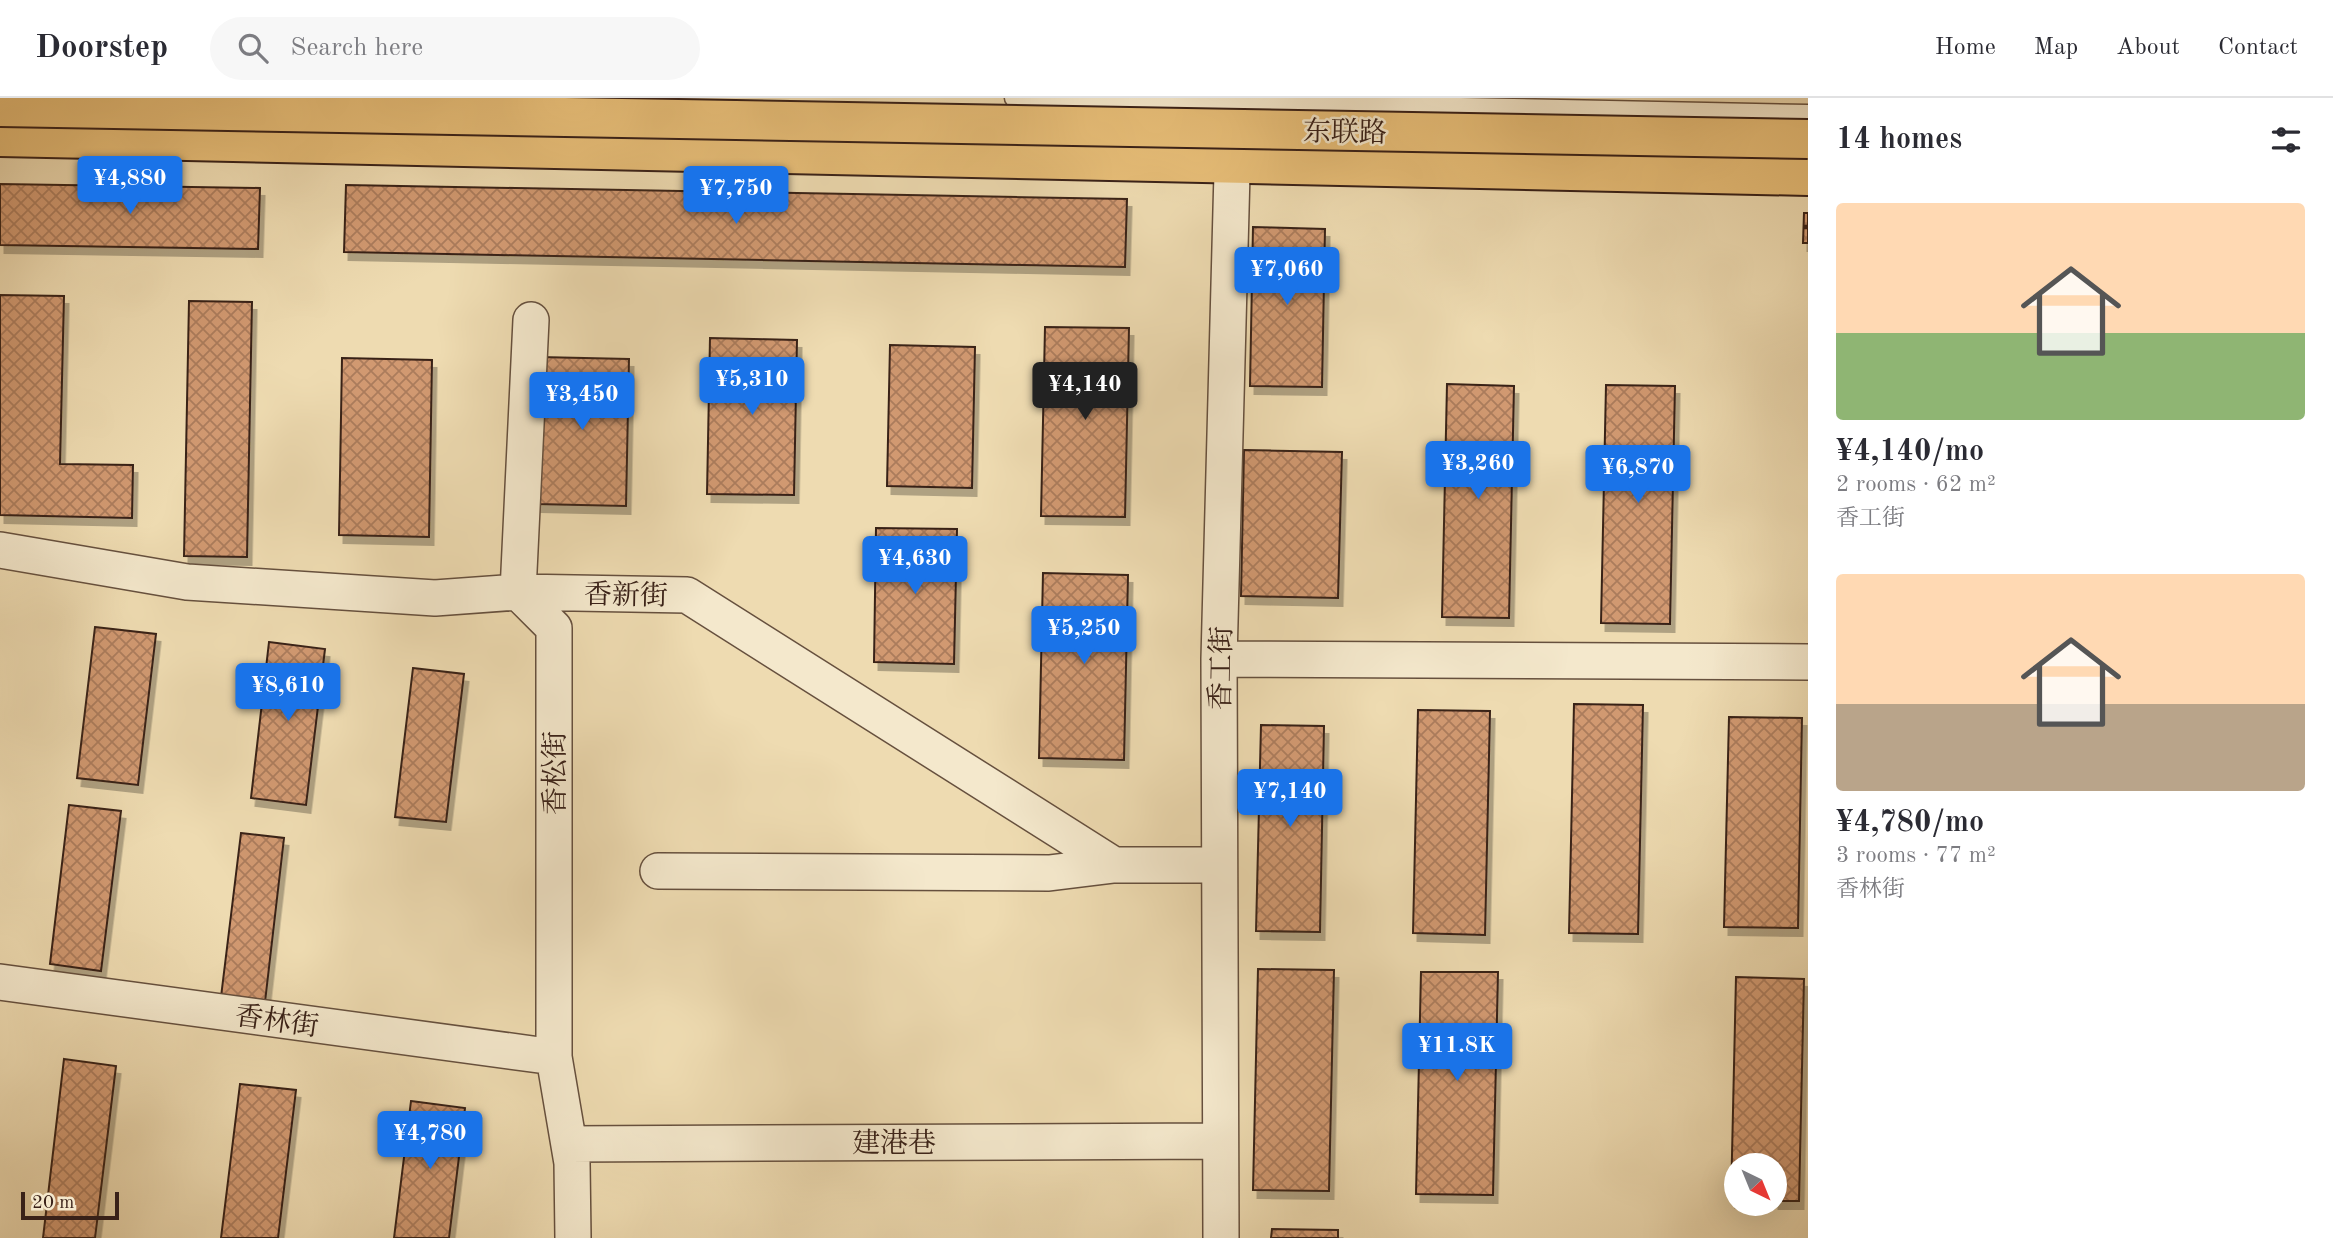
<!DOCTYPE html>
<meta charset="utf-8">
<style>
:root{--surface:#fff;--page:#f7f7f7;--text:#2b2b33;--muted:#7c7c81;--line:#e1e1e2;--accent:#1a73e8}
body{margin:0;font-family:"Old Standard TT","Noto Serif SC",serif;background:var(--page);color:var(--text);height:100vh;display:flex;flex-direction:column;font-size:26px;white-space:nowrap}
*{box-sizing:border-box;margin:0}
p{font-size:23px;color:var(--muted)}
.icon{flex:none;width:38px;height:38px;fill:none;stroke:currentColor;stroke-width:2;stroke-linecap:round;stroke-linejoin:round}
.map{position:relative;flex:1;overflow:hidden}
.sheet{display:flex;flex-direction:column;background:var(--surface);width:525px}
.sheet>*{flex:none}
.needle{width:46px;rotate:137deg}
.controls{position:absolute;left:1724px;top:1055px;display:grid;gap:14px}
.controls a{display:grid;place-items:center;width:63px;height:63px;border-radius:50%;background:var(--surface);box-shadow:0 7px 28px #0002;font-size:35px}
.scale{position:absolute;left:21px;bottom:18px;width:98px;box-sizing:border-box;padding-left:7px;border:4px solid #392118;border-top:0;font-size:19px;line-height:24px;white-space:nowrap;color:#392118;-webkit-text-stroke:5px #f4e8cc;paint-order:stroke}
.price{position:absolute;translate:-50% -60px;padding:0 16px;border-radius:7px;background:var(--accent);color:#fff;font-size:23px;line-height:46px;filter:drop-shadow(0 2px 4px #0008)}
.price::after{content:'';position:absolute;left:50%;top:42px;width:21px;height:16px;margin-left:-10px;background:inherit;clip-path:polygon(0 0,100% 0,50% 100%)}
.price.on{background:#222;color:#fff}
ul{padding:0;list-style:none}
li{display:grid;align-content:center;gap:14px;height:371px;padding:0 28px}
li span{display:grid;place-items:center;height:217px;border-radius:7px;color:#555}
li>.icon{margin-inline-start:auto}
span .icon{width:126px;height:126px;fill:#fffc;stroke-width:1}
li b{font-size:30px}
h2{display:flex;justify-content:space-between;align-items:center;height:84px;padding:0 28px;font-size:30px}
header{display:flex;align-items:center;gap:42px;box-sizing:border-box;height:98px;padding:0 35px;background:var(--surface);border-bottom:2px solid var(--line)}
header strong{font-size:33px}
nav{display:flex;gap:38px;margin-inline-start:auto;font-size:24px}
.search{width:490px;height:63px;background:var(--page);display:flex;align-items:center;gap:18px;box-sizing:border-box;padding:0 24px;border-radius:38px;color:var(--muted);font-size:26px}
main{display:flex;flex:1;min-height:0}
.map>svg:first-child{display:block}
</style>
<header>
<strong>Doorstep</strong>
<div class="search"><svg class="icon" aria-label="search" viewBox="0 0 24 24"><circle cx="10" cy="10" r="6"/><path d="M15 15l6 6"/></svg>Search here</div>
<nav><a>Home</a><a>Map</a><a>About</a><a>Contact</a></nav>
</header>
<main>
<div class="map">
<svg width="1808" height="1140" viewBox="0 0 1808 1140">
<defs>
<pattern id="building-cross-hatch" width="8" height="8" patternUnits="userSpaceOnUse" patternTransform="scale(1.75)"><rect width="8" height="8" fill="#d19971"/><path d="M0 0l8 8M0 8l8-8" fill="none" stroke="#ab7c5c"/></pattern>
<filter id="shadow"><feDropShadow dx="4.5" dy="8" stdDeviation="0" flood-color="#0004"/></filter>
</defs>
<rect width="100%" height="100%" fill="#eedbb1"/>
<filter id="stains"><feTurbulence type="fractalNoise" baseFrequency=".00286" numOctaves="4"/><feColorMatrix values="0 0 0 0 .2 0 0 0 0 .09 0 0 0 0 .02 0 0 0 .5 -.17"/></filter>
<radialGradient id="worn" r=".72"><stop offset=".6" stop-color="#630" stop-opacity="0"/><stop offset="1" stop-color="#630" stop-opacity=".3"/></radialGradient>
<path fill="url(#building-cross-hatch)" stroke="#392118" stroke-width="2" filter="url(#shadow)" d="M0 86 260 90 258 151 0 147Z
M346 87 1127 101 1125 169 344 154Z
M1804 115H1808V145H1803Z
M1253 129 1325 131 1322 289 1250 288Z
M0 197 64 198 60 366 133 367 132 420 0 417Z
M189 203 252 204 247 459 184 458Z
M1045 229 1129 230 1125 419 1041 418Z
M710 240 797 242 794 397 707 396Z
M890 247 975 249 972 390 887 388Z
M539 259 629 261 626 408 536 406Z
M342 260 432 262 429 439 339 437Z
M1447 286 1514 288 1509 520 1442 519Z
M1606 287 1675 288 1670 526 1601 525Z
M1244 352 1342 354 1338 500 1241 498Z
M876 430 957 431 954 566 874 564Z
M1043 475 1128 477 1124 662 1039 660Z
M95 529 156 536 138 687 77 680Z
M269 544 325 551 306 707 251 700Z
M413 570 464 576 446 724 395 719Z
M1574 606 1643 607 1638 836 1569 835Z
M1418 612 1490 613 1485 837 1413 835Z
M1729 619 1802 620 1798 830 1724 829Z
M1261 627 1324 628 1320 834 1256 833Z
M69 707 121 713 101 873 50 866Z
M241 735 284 740 265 904 221 899Z
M1258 871 1334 872 1329 1093 1253 1092Z
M1421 874H1498L1493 1097 1416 1096Z
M1736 879 1804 881 1799 1103H1774V1068H1736V1102H1731Z
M64 961 116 968 95 1140H43Z
M240 986 296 992 278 1140H221Z
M411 1003 465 1010 449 1140H394Z
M1272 1131 1338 1132V1140H1271Z"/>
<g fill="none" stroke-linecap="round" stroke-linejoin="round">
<g stroke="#66503e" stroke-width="21">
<path id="lane" d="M1014 0 1808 16"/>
</g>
<g stroke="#66503e" stroke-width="38">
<path id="street" d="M531 222 518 494 554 530V959L572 1065 573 1140
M0 452 187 484 435 500 518 494 687 497 1114 767H1219
M1219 561 1808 564
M658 773 1049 775 1114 767
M0 884 554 959
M569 1046 1220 1043
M1221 1140 1219 561 1234 0"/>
</g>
<g stroke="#392118" stroke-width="42">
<path id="primary" d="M0 39 1808 78"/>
</g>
<path stroke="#392118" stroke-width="4.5" stroke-dasharray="5 3.5" stroke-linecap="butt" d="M1804 129H1808"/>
<use href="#lane" stroke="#f4e8cc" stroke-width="18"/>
<use href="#street" stroke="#f4e8cc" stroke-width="35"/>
<use href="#primary" stroke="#e7be78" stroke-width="38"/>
<g stroke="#392118" stroke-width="42" stroke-linecap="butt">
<path id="highway-bridge" d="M0 9 1808 41"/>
</g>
<use href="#highway-bridge" stroke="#e7be78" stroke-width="38"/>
</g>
<g text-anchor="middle" stroke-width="5" stroke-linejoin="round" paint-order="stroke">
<g font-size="28" fill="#392118" stroke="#f4e8cc">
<text transform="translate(1345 33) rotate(1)" y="10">东联路</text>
<text transform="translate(626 496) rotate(1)" y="10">香新街</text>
<text transform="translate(1220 570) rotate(-89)" y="10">香工街</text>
<text transform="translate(554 675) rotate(-90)" y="10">香松街</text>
<text transform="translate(277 922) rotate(8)" y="10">香林街</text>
<text x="894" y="1054">建港巷</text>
</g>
</g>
<rect width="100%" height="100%" filter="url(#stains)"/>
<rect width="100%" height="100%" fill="url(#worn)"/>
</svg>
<div class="controls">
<a><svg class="needle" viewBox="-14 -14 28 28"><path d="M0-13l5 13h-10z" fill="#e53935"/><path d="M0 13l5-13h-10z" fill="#7c7c81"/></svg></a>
</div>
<div class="scale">20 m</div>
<b class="price" style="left:130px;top:118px">¥4,880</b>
<b class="price" style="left:736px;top:128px">¥7,750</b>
<b class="price" style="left:1287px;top:209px">¥7,060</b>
<b class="price" style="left:752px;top:319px">¥5,310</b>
<b class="price on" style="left:1085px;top:324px">¥4,140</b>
<b class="price" style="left:582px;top:334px">¥3,450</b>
<b class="price" style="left:1478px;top:403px">¥3,260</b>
<b class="price" style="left:1638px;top:407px">¥6,870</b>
<b class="price" style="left:915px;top:498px">¥4,630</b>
<b class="price" style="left:1084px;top:568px">¥5,250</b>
<b class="price" style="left:288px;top:625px">¥8,610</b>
<b class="price" style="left:1290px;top:731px">¥7,140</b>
<b class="price" style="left:1457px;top:985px">¥11.8K</b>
<b class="price" style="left:430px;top:1073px">¥4,780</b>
</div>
<section class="sheet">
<h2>14 homes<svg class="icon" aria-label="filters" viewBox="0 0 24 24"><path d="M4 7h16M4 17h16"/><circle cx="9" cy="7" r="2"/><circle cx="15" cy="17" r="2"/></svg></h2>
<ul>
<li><span style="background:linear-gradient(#ffd9b3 60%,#8fb573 0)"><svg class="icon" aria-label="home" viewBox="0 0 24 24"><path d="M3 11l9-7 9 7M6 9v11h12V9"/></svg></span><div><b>¥4,140/mo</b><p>2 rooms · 62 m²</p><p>香工街</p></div></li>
<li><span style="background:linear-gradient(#ffd9b3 60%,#b9a48a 0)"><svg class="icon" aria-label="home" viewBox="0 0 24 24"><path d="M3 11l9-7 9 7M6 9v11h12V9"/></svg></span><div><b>¥4,780/mo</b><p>3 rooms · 77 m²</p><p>香林街</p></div></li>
</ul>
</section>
</main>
